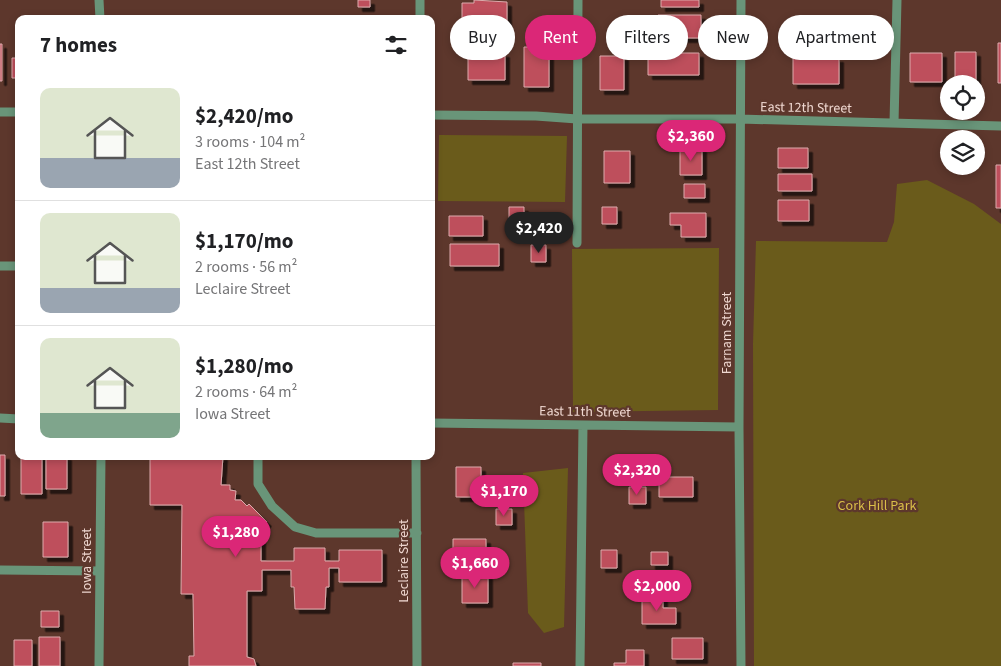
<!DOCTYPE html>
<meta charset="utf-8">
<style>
:root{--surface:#fff;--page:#f6f6f6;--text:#202124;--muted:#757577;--line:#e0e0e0;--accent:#db2777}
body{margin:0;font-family:"Source Sans 3",sans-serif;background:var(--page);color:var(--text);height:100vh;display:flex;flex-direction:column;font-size:19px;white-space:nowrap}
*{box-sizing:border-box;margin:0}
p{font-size:16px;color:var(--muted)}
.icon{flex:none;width:28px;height:28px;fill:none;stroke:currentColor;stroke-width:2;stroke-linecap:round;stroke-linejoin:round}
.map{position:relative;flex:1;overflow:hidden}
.panel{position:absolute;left:15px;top:15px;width:420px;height:445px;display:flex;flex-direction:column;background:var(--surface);border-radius:10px;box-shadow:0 2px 8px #0003}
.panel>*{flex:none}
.hud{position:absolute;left:450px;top:15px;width:475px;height:45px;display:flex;gap:10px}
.tools{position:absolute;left:940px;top:75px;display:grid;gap:10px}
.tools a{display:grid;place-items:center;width:45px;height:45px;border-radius:50%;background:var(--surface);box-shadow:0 2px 8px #0003;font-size:25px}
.price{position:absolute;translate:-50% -42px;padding:0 11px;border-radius:18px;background:var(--accent);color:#fff;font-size:16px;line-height:32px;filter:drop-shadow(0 1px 2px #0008)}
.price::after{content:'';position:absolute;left:50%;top:30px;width:15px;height:11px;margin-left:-8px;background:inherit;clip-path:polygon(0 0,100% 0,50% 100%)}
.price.selected{background:#222;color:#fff}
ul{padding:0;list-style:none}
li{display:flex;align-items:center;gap:15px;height:125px;padding:0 25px}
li+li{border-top:1px solid var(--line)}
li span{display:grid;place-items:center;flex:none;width:140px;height:100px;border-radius:10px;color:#555}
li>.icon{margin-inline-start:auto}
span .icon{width:60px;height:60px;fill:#fffc;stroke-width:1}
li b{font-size:21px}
h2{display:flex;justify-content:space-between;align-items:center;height:60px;padding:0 25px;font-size:21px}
.chip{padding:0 18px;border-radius:22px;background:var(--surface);box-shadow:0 2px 8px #0003;font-size:18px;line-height:45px}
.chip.selected{background:var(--accent);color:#fff}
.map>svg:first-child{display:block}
</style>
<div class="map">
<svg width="1001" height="666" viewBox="0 0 1001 666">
<defs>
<filter id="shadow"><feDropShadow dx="4.5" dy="4.5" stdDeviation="0" flood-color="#0009"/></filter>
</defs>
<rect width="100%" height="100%" fill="#5d372c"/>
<path fill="#6a5b1b" d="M439 135 567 136 565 202 438 201Z
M927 180 974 204 1001 224V666H754L753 344 756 241 887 242 894 222 897 184Z
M719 248 718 410 573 412 572 249Z
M568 468 564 627 544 633 528 613 523 473Z"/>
<path fill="#be4f5b" stroke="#dcabad" filter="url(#shadow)" d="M358 0H370V7H358Z
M474 0 507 2V28L462 27V3H474Z
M661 0H699V7H661Z
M658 15H701V38H658Z
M793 24H825V46H793Z
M998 43H1001V83H998Z
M0 44H2V81H0Z
M524 47H549V87H524Z
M955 52H976V81H955Z
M468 53H505V80H468Z
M648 53H699V75H648Z
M910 53H942V82H910Z
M600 56H624V90H600Z
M12 58H19V78H12Z
M793 58H839V84H793Z
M680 148H702V175H680Z
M778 148H808V168H778Z
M604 151H630V183H604Z
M996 165H1001V208H996Z
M778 174H812V191H778Z
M684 184H705V198H684Z
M778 200H809V221H778Z
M509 207H524V224H509Z
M602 207H617V224H602Z
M670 213H706V237H681V225H670Z
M16 214H19V239H16Z
M449 216H483V236H449Z
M450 244H499V266H450Z
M531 245H546V262H531Z
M0 455H5V496H0Z
M21 456H42V494H21Z
M46 456H67V489H46Z
M150 456H223L221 485H230V490L236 491 235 500H241L247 506 249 504 267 522 261 527V561H294V548H325V561H339V550H382V582H339V568H329V587H326L325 609H295L294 587H291V570H262V591H247V657L254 659 256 666H189V656H194L193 594H181L182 505H150Z
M456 467H481V497H456Z
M659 477H693V497H659Z
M629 487H646V504H629Z
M496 509H512V525H496Z
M43 522H68V557H43Z
M453 539H486V554H453Z
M601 550H617V568H601Z
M651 552H668V565H651Z
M462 575H488V603H462Z
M642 597H663V608H676V624H642Z
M41 611H59V627H41Z
M39 637H60V666H39Z
M672 638H703V659H672Z
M14 640H32V666H14Z
M626 650H644V666H614V663H626Z
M513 663H541V666H513Z"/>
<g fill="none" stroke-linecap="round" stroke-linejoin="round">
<path stroke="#699579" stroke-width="9" d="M99 0 100 19
M420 0V19
M741 0 739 427 741 666
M0 112H19
M431 115 536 116 577 119H740L1001 126
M894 123 897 0
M577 243 578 0
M0 266H19
M0 418 19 419
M431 423 739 427
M258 456V484L272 506 295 527 316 533H417
M416 456 417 666
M0 570 100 571
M99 666 101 456
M580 666 583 425"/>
</g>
<g text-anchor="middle" stroke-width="4.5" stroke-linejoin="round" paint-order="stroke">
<g font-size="14" fill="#efd7d0" stroke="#5d372c">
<text transform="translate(806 107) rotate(1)" y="5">East 12th Street</text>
<text transform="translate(726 333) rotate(-90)" y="5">Farnam Street</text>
<text transform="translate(585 411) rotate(1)" y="5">East 11th Street</text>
<text transform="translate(86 561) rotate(-90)" y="5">Iowa Street</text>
<text transform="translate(403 561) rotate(-90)" y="5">Leclaire Street</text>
</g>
<g font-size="14" fill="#d9be48" stroke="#5d372c">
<text x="877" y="510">Cork Hill Park</text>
</g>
</g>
</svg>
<div class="tools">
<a><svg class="icon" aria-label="locate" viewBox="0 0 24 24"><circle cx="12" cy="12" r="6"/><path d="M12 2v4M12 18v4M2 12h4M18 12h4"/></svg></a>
<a><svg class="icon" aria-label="layers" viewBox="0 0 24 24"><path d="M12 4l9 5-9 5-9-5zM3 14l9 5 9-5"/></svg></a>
</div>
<b class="price" style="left:691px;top:162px">$2,360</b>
<b class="price selected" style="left:539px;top:254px">$2,420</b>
<b class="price" style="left:637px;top:496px">$2,320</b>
<b class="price" style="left:504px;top:517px">$1,170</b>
<b class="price" style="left:236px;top:558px">$1,280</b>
<b class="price" style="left:475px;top:589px">$1,660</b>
<b class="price" style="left:657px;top:612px">$2,000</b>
<div class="hud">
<a class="chip">Buy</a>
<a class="chip selected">Rent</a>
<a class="chip">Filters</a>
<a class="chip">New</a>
<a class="chip">Apartment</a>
</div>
<section class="panel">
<h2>7 homes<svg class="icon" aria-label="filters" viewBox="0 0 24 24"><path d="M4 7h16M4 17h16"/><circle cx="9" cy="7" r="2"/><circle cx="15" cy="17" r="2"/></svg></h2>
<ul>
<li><span style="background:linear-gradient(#dfe7d0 70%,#9aa5b1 0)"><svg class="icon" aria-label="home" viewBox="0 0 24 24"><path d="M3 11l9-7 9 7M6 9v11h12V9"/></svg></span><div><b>$2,420/mo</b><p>3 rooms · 104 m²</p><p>East 12th Street</p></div></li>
<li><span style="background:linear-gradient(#dfe7d0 75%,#9aa5b1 0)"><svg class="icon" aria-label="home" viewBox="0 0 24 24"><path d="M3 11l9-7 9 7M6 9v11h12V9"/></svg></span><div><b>$1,170/mo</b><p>2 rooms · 56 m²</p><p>Leclaire Street</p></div></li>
<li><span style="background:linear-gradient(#dfe7d0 75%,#7fa58c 0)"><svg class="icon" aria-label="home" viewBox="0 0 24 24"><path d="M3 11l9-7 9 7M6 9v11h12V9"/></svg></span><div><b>$1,280/mo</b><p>2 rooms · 64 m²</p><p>Iowa Street</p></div></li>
</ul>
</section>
</div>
